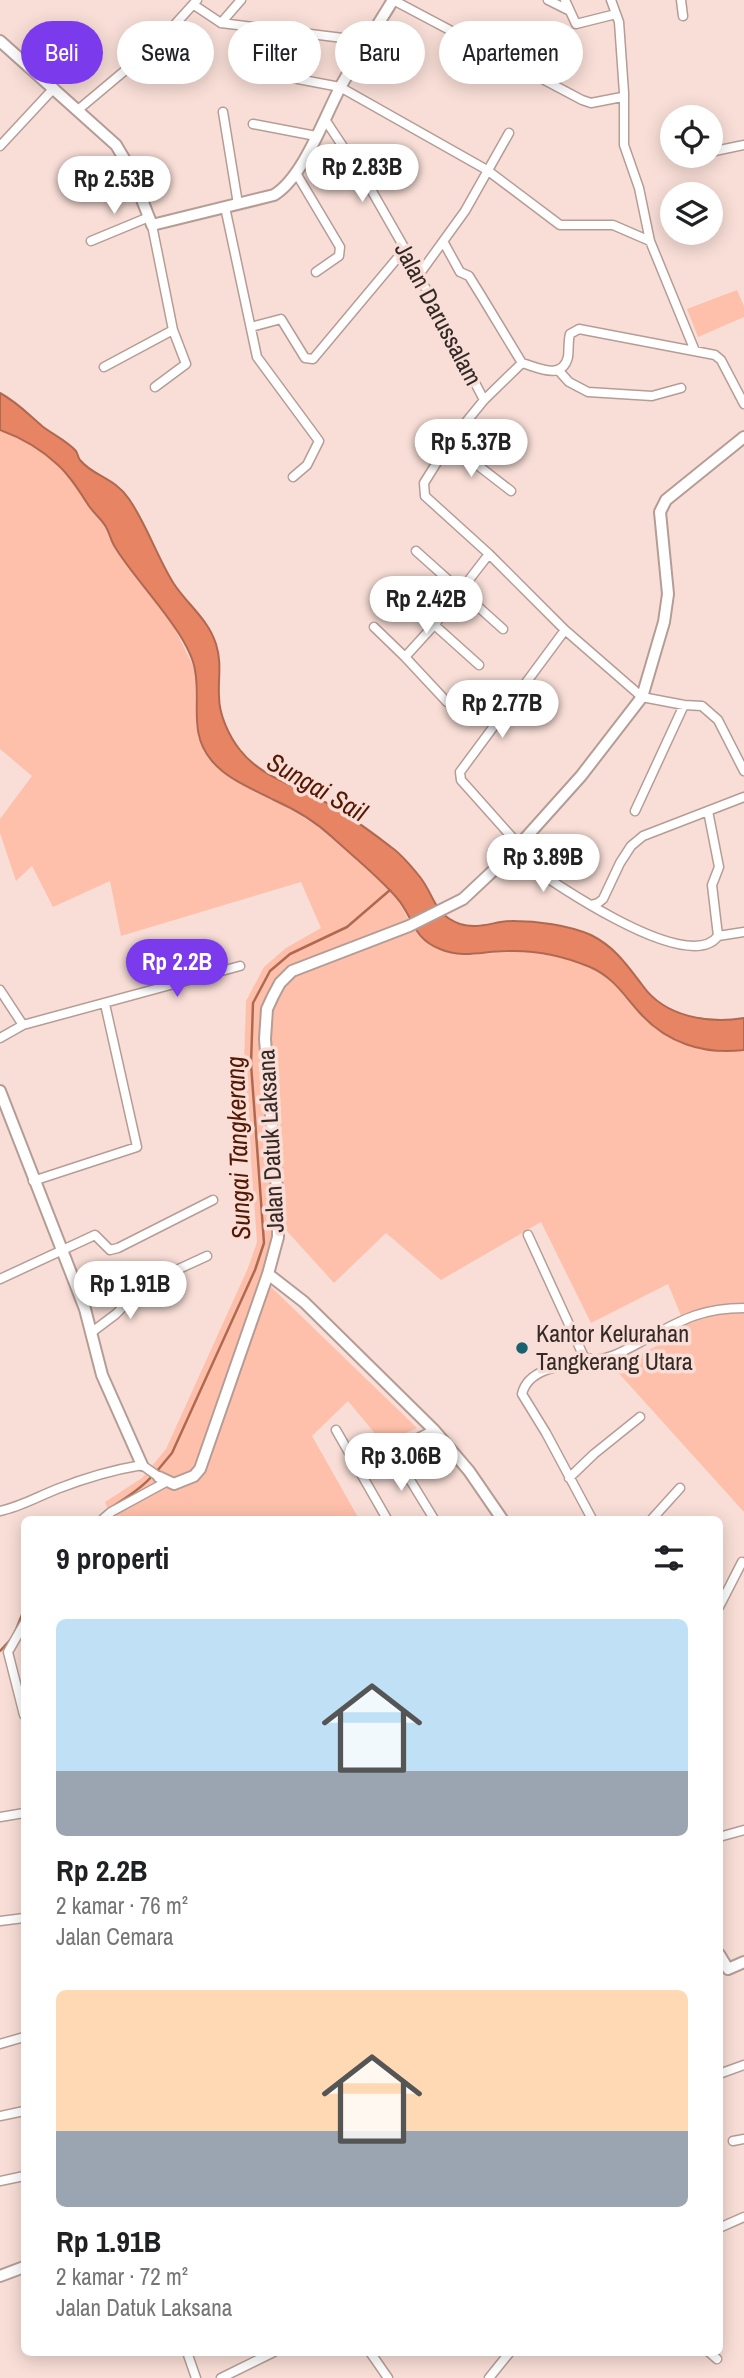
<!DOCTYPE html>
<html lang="id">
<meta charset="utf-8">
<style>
:root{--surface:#fff;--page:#f2f2f2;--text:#202124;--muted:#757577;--accent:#7c3aed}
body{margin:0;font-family:"Archivo Narrow",sans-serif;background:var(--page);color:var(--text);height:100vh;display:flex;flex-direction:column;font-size:26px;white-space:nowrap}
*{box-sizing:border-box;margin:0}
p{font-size:23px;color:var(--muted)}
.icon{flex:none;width:38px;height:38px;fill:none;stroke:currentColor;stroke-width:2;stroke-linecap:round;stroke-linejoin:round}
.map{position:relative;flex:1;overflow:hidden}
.side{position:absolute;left:21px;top:1516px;width:702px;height:840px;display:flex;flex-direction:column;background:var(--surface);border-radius:10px;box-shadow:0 4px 18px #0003}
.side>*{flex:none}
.banner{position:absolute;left:21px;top:21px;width:704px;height:63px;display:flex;gap:14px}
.controls{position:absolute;left:660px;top:105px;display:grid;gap:14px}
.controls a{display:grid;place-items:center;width:63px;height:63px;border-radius:50%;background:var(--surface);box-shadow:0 4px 18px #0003;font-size:35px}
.price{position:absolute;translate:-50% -60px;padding:0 16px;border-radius:24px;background:#fff;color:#222;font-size:23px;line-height:46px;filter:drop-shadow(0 2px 4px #0008)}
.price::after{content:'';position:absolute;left:50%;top:42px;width:21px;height:16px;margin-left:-10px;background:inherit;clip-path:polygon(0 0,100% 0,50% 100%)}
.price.current{background:var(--accent);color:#fff}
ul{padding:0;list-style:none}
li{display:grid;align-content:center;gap:14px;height:371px;padding:0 35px}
li span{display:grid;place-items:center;height:217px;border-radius:10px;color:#555}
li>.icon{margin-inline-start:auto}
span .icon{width:126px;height:126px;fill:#fffc;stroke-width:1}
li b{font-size:30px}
h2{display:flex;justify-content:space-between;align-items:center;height:84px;padding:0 35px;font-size:30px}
.pill{padding:0 24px;border-radius:32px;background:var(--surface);box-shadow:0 4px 18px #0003;font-size:24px;line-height:63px}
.pill.current{background:var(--accent);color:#fff}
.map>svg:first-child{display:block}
</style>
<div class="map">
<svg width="744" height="2378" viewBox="0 0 744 2378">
<rect width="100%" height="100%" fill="#f8ded6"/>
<path fill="#fec0ab" d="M737 290 744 306V317L698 337 687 309Z
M0 430 35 446 65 471 106 527 114 546 175 629 195 670 196 727 201 743 214 763 226 774 277 801 328 833 378 878 397 899 414 929 426 942 447 952 470 955 523 951 565 958 580 963 610 977 646 1019 672 1038 703 1049 723 1052 744 1050V1512L614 1368 687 1330 668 1284 591 1323 541 1222 441 1280 386 1233 334 1283 286 1230 269 1285 417 1428 383 1443 348 1401 312 1436 359 1519H112L105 1502 142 1478 166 1449 248 1268 257 1242 244 1064 246 1001 264 967 286 948 321 928 301 882 121 936 110 881 53 907 32 866 16 881 0 833V819L32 776 0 749Z"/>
<path fill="#e68464" stroke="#b06951" stroke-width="2" d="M0 393C17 402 28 414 42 426 52 434 67 441 76 451 78 454 78 458 80 460 94 477 114 477 129 499 147 525 157 557 174 584 188 605 208 619 216 644 222 663 218 678 219 696 219 715 229 736 240 750 262 778 295 785 325 802 348 814 370 831 391 847 401 854 412 867 420 877 435 896 433 914 460 924 479 930 494 921 513 921 537 921 568 925 591 935 615 947 627 965 643 986 665 1017 709 1024 744 1018V1050C704 1055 666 1043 639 1012 623 994 613 977 590 967 564 956 535 950 507 951 484 951 463 959 440 949 412 938 414 918 397 898 378 876 354 857 332 837 316 822 294 809 274 800 253 789 228 780 212 761 188 733 201 703 195 670 189 633 135 581 115 547 111 541 110 534 106 527 101 518 92 512 87 503 78 489 70 476 58 465 41 449 22 438 0 430Z"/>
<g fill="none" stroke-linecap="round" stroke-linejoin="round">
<path stroke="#b06951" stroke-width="2.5" d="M157 1471 172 1453 255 1270 264 1243 251 1064 253 1003 270 971 290 954 347 927 390 890
M97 1519C114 1503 137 1494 152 1476
M15 1632 24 1610
M0 1651 12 1638"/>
<g stroke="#b59d95" stroke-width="11">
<path id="street" d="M393 0 582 100 591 103 622 97
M548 0 568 10
M565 0 576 24 616 14
M611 0 619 22 624 93V145L639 188 650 241 695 351
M681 0 683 16
M194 5 221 23 367 41
M221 23 241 0
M159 42 191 74
M250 70 340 87 487 170 560 225H613L650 241
M79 109 159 42 197 0
M223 112 238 204
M326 121 369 186 405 249 484 400
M253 124 316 136
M0 146 54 88
M710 152 744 145
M296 173 340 247 339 256 316 272
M225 207 257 357 319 441 307 465 293 477
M152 225 173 330 186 364 155 387
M91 241 149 217
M444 243 460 272 469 276 482 297 522 363C537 367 562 381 568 357 569 350 568 341 570 334L579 329 715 355 721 360 744 404
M418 276 465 211 509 133
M251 327 281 319 305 358 313 359 405 249
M522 363 484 400 449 443 424 483 425 496 489 554 565 630 642 697 684 705 702 706 718 720 744 771
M104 367 173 330
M559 371 569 382 588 392 652 396 681 388
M449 443 511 491
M416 551 503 629
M391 586 479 665
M374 627 405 657 435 624 489 554
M405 657 447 702
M635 811 684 705
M519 845 461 780 460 772 565 630
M512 853C542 875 687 978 718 936L712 885 719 867 708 811
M591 905 598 903 603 899 620 863 631 846 643 836 744 797
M718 936 744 932
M0 990 23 1025
M0 1038 23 1025 240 966
M33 1181 137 1147 105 1004
M528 1235 584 1357 594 1360
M0 1279 95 1235 110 1250 118 1248 213 1200
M92 1332 116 1314 144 1285 207 1256
M336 1430 387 1519
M393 1452 434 1519
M358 1468 434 1430
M569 1478 594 1454 640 1417
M0 1511C20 1507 37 1497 57 1489 85 1478 112 1470 142 1465L159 1477
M103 1519 111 1512 166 1482
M592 1519 546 1433 522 1394C530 1360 586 1366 612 1356 621 1353 629 1348 637 1344 677 1323 697 1308 744 1308
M652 1519 680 1488
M719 1607 742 1562
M24 1624 8 1652 24 1715
M0 1817 24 1813
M719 1837 744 1830
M0 1921 24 1918
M0 2044 24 2037
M719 2074 744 2065
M0 2116 24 2111
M733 2141 744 2139
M0 2181 24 2176
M719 2228 744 2217
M187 2352 196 2378
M370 2352 388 2378
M709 2352 717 2359
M221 2378 274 2352
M489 2378 510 2352"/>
</g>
<g stroke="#b59d95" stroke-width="14">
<path id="secondary" d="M0 41 116 145 129 167 152 225 274 195C304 177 325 115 342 84 358 56 376 28 393 0
M0 1091 85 1309 102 1375 142 1465
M268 1274 304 1302 434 1430 469 1471 502 1519
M159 1477 174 1484 194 1476 200 1469 268 1274 278 1237V1203L265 1039 267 1009 273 996 280 983 292 971 409 926 463 899 512 853 581 776 642 697 664 622 668 594 660 512 666 500 744 437
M719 1954 728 1969 744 1962
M0 2276 24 2267"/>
</g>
<use href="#street" stroke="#fff" stroke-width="8"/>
<use href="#secondary" stroke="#fff" stroke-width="10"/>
</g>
<circle fill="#1a6071" stroke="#f8ded6" stroke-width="2.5" cx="522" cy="1348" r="7"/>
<g text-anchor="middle" stroke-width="7" stroke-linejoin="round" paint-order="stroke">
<g font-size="24" fill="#332926" stroke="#f8ded6">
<text transform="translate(438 314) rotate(62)" y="8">Jalan Darussalam</text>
<text transform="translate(271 1141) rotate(-93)" y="8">Jalan Datuk Laksana</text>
</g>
<g font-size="24" fill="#332926" stroke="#f8ded6" text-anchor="start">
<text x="536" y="1342">Kantor Kelurahan<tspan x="536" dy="28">Tangkerang Utara</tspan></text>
</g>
<g font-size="26" font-style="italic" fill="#541701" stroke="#f8ded6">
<text transform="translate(317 787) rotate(30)" y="9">Sungai Sail</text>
<text transform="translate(238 1148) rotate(-92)" y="9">Sungai Tangkerang</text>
</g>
</g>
</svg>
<div class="controls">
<a><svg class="icon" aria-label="locate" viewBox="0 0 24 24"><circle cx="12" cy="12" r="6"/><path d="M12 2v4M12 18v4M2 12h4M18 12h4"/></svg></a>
<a><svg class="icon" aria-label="layers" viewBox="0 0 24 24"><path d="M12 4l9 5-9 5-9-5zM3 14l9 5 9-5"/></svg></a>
</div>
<b class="price" style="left:362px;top:204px">Rp 2.83B</b>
<b class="price" style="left:114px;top:216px">Rp 2.53B</b>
<b class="price" style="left:471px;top:479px">Rp 5.37B</b>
<b class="price" style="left:426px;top:636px">Rp 2.42B</b>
<b class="price" style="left:502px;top:740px">Rp 2.77B</b>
<b class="price" style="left:543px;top:894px">Rp 3.89B</b>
<b class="price current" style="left:177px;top:999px">Rp 2.2B</b>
<b class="price" style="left:130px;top:1321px">Rp 1.91B</b>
<b class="price" style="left:401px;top:1493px">Rp 3.06B</b>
<div class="banner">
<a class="pill current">Beli</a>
<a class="pill">Sewa</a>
<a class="pill">Filter</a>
<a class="pill">Baru</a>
<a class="pill">Apartemen</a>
</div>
<section class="side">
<h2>9 properti<svg class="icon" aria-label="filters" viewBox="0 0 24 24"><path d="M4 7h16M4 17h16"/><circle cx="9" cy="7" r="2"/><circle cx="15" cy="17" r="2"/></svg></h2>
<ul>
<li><span style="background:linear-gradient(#bfe0f5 70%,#9aa5b1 0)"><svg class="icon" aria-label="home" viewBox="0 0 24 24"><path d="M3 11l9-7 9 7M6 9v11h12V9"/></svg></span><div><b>Rp 2.2B</b><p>2 kamar · 76 m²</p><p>Jalan Cemara</p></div></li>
<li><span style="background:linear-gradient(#ffd9b3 65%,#9aa5b1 0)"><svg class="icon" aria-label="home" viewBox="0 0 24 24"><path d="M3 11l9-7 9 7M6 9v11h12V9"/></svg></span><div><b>Rp 1.91B</b><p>2 kamar · 72 m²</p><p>Jalan Datuk Laksana</p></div></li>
</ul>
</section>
</div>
